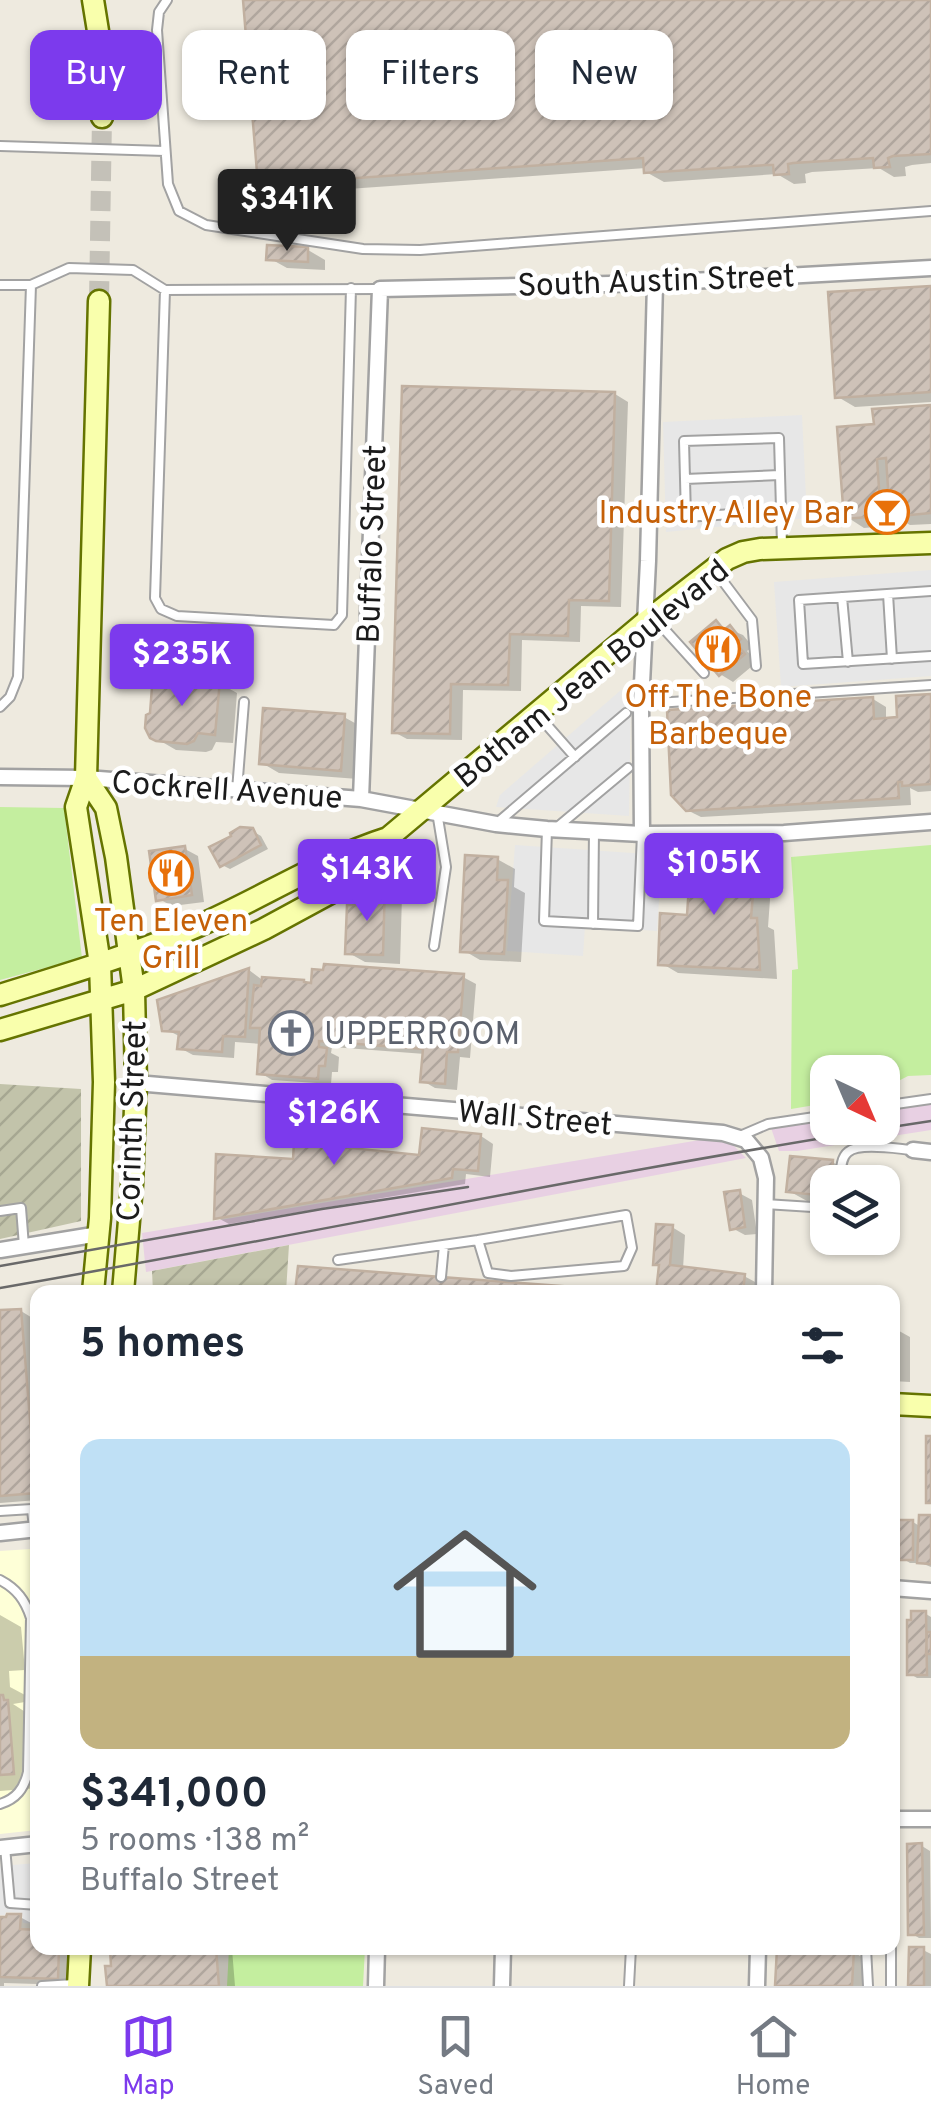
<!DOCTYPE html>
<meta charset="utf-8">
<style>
:root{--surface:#fff;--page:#f6f6f7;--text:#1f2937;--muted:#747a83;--line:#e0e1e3;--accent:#7c3aed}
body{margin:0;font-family:Overpass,sans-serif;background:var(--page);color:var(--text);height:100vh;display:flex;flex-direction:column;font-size:38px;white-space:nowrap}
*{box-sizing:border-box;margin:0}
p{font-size:32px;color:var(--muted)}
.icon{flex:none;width:55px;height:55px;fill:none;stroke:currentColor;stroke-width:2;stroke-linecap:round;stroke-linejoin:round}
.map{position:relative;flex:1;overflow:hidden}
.side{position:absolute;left:30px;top:1285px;width:870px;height:670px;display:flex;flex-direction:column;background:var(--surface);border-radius:20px;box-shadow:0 2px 8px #0004}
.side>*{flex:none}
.hud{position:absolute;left:30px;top:30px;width:872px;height:90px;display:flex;gap:20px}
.needle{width:65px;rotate:136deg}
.tools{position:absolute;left:810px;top:1055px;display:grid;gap:20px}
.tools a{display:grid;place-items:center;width:90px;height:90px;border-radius:20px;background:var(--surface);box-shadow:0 2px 8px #0004;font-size:50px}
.price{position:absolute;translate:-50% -85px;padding:0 22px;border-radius:10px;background:var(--accent);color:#fff;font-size:32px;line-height:65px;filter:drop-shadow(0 2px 5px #0008)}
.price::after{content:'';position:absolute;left:50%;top:60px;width:30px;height:22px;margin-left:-15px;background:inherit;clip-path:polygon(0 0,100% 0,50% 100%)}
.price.selected{background:#222;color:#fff}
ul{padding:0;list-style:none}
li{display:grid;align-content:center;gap:20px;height:530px;padding:0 50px}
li+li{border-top:2px solid var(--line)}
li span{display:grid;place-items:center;height:310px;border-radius:20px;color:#555}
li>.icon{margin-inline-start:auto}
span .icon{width:180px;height:180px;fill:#fffc;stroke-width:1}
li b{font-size:42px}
h2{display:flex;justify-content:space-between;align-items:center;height:120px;padding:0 50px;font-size:42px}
.tag{padding:0 35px;border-radius:20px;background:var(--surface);box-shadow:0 2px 8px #0004;font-size:35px;line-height:90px}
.tag.selected{background:var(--accent);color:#fff}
.menu{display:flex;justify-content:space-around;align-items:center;height:140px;border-top:2px solid var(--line);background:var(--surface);font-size:28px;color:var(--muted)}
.menu a{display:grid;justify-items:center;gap:5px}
.menu .selected{color:var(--accent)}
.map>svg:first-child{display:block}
</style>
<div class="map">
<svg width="931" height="1986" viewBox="0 0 931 1986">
<defs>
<pattern id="construction-furrows" width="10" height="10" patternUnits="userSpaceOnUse" patternTransform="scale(2.5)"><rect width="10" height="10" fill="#c2c3aa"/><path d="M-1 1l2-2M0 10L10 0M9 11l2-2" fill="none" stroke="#a6a792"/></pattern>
<pattern id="building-hatch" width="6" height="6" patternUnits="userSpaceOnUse" patternTransform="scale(2.5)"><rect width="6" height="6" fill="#cec2b8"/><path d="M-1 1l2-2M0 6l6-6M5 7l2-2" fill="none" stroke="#b0a69e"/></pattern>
</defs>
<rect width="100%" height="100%" fill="#eeeadf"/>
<path fill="#feffd7" d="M31 1549 38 1552 37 1830 0 1834V1551Z"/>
<path fill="#e8d0e3" d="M931 1102V1130L797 1151H779L771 1128 827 1118 828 1128H882L883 1110Z
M724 1136 746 1158 146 1272 142 1233Z"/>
<path fill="url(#construction-furrows)" d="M0 1084 81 1089V1221L0 1239Z
M289 1245 286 1292H153L152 1271Z"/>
<path fill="#c4ee9f" d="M0 807 64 808 82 958 0 980Z
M931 845V1075L908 1076 883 1089 882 1072H828L827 1103 791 1109 792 970 798 969 791 857Z
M229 1948H365L363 1986H227Z"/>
<path fill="#e7e7e7" d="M802 415 807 518 666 532 663 422Z
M931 570V676L781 687 774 582Z
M621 690 631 693 629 816 496 807 500 795Z
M515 845 662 855 657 931 585 926 583 956 507 951Z
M37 1863V1924L23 1923 22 1913 6 1912 5 1915H0V1866Z"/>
<path fill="#0003" d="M246 0H931V163L912 165 905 167 906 176 894 177 879 168 812 172 805 174 806 183 794 184 777 174 664 182 646 172V168L278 194 260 184Z
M308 250 325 260V270L287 268 269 258Z
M931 288V402L855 407 838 397Z
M615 394 628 402 621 607 581 606 580 642 522 640 521 691 463 690 462 740 407 739 394 732Z
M931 407V524L910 525 897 518V525L864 528 847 517 876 426Z
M716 624 743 635 753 647 747 651 757 662 733 682 720 674Z
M219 683 237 693 233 743 216 742 212 750 206 752 176 750 152 736Z
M931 696V791L918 792 910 788 911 805 701 817 687 810 873 699 886 707V720H899Z
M344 717 362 727 358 779 279 773 262 763Z
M252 831 261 836 268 849 230 869 222 865 234 837Z
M185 849 198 856 204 902 172 906 159 899Z
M429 850 436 854 434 902 410 900 402 896 400 964 365 962 347 952 360 902 386 884 402 894 403 869Z
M497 859 515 869 514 887 525 893 521 962 480 960 463 950Z
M755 861 772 872 768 927 774 930 777 979 678 973 661 963 689 917Z
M249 970 261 979 304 982 308 985 463 977 476 984 470 1058 460 1057 457 1090 435 1088 423 1081 425 1054 332 1047 331 1053 339 1057 338 1072H332L331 1084 272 1080 259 1072 262 1044 235 1042 234 1058 193 1055 180 1048 181 1037 165 1029Z
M342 1116 355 1124 353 1151 422 1158 481 1136 493 1144 490 1177 466 1174 465 1184 229 1224 216 1217 296 1162Z
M832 1162 850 1172 849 1182H828V1203L807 1201 789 1191Z
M739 1193 752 1200 757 1234 745 1235 732 1228Z
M672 1227 685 1235 683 1269 744 1276 757 1283 756 1292 659 1291 661 1266 655 1263Z
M300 1268 600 1291 602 1292H298Z
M21 1311 34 1319 38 1367V1500L0 1503V1313Z
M892 1327 910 1337V1382L892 1381Z
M931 1518V1567L921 1563H910L902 1558 913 1522 921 1527Z
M926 1614 931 1617V1678H917L909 1673Z
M0 1615 21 1627 25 1670 9 1671 10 1687 25 1695 27 1699 25 1702 13 1704 33 1717 38 1788 0 1791Z
M922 1846 930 1851 931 1938H919L911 1933Z
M20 1917 33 1924V1932L38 1948H72L70 1985 4 1983V1986H0V1919Z
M112 1948H230L232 1949 235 1986H109L114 1968Z
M780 1948H819L824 1950 853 1952 871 1962 869 1986H778Z
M923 1950 931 1954V1986H911Z"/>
<path fill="url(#building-hatch)" stroke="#c1b0a0" stroke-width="2.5" d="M243 0H931V154L893 156 888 158 890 167 874 168 873 158 793 163 788 164 789 174 774 175 773 165H766L644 173 643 158 258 185Z
M267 245 308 247V262L266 260Z
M931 286V392L835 398 828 292Z
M402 386 615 392 609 601 569 600 568 636 510 634 508 685 451 684 450 734 392 733Z
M931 405V513L890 517 886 458 877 459 881 516 844 519 837 427 874 424 872 409Z
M716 620 724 630 730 625 741 639 736 643 745 654 719 676 690 642Z
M153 674 220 680 215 735 198 733 194 741 187 744 156 741 150 738 145 728 146 715 150 713Z
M931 694V784L902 786V782H898L899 798 686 811 671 795 667 710 873 697 874 719 897 717 896 696Z
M263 708 345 714 341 771 259 764Z
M240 827 253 828 261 845 220 867 209 847 231 836 230 833Z
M185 846 192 895 156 901 149 851Z
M428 847 426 898 399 897 401 868Z
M465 855 498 857 497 880H508L504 954 460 952Z
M691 856 756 859 751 918H757L760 970 658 965 660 913 687 915Z
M385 881 383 955 345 954 347 905H358L361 897Z
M324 964 464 974 458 1052H447L445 1084 420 1082 423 1049 319 1041V1047L327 1048 325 1066H319L318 1079 257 1074 260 1028H250L254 985 261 986 262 977 304 980V982L311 983 312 969 323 970Z
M249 968 245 1037 223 1036 222 1052 177 1049 179 1032 162 1031 157 1000Z
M296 1110 343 1114 340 1147 419 1155 422 1128 481 1134 478 1171 453 1169 452 1178 214 1219 216 1154 293 1159Z
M790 1156 833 1160 831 1182H828V1196L786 1192Z
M740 1190 745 1227 730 1230 724 1192Z
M656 1224 673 1225 670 1265 745 1274 743 1292H656L659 1265H653Z
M298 1266 600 1289V1292H295Z
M21 1309 36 1493 0 1496V1310Z
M926 1436H931V1503H926Z
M919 1515H931V1564L917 1563Z
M895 1520H913V1560H899V1530H895Z
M911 1611H926L927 1675H907V1620H911Z
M927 1632H931V1654H926Z
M0 1695H3L4 1700H8L14 1774 0 1775Z
M922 1843 924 1935H908L907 1844Z
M7 1914H21L20 1929 38 1930V1948H59L58 1979 0 1977V1917H6Z
M909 1947H924V1986H908Z
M110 1948H216L219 1986H107L105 1966H111Z
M777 1948 854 1949 852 1986H775Z"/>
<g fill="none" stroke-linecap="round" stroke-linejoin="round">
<path stroke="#c4c1b8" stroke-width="20" stroke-dasharray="20 10" stroke-linecap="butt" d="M99 301 102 117"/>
<g stroke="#a2a2a2" stroke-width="12">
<path id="service" d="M167 0 159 12 157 30 168 184 179 211 206 225 363 249 420 250 931 211
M0 146 165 151
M0 285H31L69 268 133 270 165 290 380 289
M165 290 155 598 161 609 177 616 334 625 342 615 351 288
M685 479 780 475
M781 511 686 517 684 441 779 438 782 545
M716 572 752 620 756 666
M931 591 799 600 803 664 931 656
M888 594 892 659
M842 597 848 662
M656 620 704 673
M641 704 931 685
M0 707 10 697 18 677 31 285
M538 715 575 757
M237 790 244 702
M497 823 626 713
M547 829 544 921 638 926 642 834
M555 829 628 768
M593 924 594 831
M434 946 446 867 437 812
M882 1106 931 1099
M740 1136 768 1124 828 1115
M840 1182C841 1173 840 1158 848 1152 859 1142 898 1149 913 1150
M765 1204 828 1208
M0 1211 21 1208 24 1246
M626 1215 632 1248 624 1266 511 1276 488 1273 478 1240Z
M338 1260 478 1240
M441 1277 444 1245
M0 1511 32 1509 34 1529
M0 1580C17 1589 25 1600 31 1618L28 1772C24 1789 16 1799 0 1804
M5 1847 10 1903 38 1905
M866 1948 868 1986
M42 1986 74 1984
M629 1986 631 1948
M891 1986V1948"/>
</g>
<g stroke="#a2a2a2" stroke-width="19">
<path id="minor" d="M0 777 86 778 361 799 496 824 547 829 642 834 784 833 931 822
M361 799 380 289 655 283 931 268
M642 834 641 704 648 561 655 283
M136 1083 723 1133 746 1140 761 1158 766 1178 764 1292
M913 1150 931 1152
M0 1250 99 1234
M0 1533 38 1529
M892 1588 931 1591
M892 1819H931
M0 1848 38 1844
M376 1986 377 1948
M502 1986 503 1948
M757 1986 758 1948"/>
</g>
<g stroke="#657400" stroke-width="25">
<path id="secondary" d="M93 0 98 31 102 117
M86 778 106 808 116 857 134 990 136 1083 132 1185 123 1292
M0 995C67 974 134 955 198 926 262 898 322 859 388 838
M0 1030 134 990 264 929 360 877 388 838 643 624 727 559 743 552 760 549 931 543
M93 1292 100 1218 104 1082 100 964 76 807 86 778 99 301
M892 1404 931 1406
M78 1986 80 1948"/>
</g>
<use href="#service" stroke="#fff" stroke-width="8"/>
<use href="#minor" stroke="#fff" stroke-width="14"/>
<use href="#secondary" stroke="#f9ffac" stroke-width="20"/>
<path stroke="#696969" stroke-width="2.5" d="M0 1266 322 1209 468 1187
M0 1288C311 1234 619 1168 931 1121"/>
</g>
<defs>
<g id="bar-ring" transform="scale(2.25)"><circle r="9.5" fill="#fff" stroke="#e8710a" stroke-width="1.5"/><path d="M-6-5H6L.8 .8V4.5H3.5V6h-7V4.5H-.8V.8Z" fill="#e8710a"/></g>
<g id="restaurant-ring" transform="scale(2.25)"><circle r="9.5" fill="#fff" stroke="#e8710a" stroke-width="1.5"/><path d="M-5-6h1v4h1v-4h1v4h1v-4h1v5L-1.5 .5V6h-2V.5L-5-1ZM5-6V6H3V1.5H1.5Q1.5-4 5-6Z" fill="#e8710a"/></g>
<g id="church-ring" transform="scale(2.25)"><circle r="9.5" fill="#fff" stroke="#6b7280" stroke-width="1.5"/><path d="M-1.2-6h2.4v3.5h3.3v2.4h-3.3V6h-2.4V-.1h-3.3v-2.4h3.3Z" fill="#6b7280"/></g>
</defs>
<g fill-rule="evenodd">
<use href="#bar-ring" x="887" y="512"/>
<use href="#restaurant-ring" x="718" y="649"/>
<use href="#restaurant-ring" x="171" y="873"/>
<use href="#church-ring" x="291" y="1033"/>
</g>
<g text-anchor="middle" stroke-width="9" stroke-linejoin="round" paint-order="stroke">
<g font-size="32" fill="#1b1b1b" stroke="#fff">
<text transform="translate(656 280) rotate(-2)" y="11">South Austin Street</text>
<text transform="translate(371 544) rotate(-88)" y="11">Buffalo Street</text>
<text transform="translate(591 673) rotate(-39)" y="11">Botham Jean Boulevard</text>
<text transform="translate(227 789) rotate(4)" y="11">Cockrell Avenue</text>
<text transform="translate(535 1117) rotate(5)" y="11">Wall Street</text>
<text transform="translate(131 1121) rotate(-88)" y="11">Corinth Street</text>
</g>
<g font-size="32" fill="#c56008" stroke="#fff">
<text x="854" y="523" text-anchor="end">Industry Alley Bar</text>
<text x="718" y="707">Off The Bone<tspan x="718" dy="37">Barbeque</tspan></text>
<text x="171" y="931">Ten Eleven<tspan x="171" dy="37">Grill</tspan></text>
</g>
<g font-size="32" fill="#5b616d" stroke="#fff" text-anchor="start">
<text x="324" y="1044">UPPERROOM</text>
</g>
</g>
</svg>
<div class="tools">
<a><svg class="needle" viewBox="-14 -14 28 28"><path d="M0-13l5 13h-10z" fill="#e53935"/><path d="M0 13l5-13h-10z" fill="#747a83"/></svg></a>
<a><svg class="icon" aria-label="layers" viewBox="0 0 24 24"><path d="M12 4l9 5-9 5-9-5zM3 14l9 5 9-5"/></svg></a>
</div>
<b class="price selected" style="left:287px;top:254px">$341K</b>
<b class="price" style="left:182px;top:709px">$235K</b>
<b class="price" style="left:714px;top:918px">$105K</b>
<b class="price" style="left:367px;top:924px">$143K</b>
<b class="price" style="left:334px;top:1168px">$126K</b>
<div class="hud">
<a class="tag selected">Buy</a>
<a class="tag">Rent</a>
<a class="tag">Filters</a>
<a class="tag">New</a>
</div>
<section class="side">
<h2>5 homes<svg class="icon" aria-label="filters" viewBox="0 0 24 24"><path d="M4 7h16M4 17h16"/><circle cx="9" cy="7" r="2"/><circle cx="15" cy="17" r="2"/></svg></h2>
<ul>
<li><span style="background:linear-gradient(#bfe0f5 70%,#c2b280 0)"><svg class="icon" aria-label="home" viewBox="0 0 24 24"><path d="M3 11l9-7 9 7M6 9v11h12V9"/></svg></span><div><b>$341,000</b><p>5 rooms · 138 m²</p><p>Buffalo Street</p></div></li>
</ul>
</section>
</div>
<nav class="menu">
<a class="selected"><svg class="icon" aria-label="map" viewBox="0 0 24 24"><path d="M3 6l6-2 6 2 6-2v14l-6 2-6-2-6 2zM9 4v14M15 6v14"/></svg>Map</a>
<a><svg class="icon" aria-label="saved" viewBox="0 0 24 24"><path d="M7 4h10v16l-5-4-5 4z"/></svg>Saved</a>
<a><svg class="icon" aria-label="home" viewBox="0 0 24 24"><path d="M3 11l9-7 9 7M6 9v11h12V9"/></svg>Home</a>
</nav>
